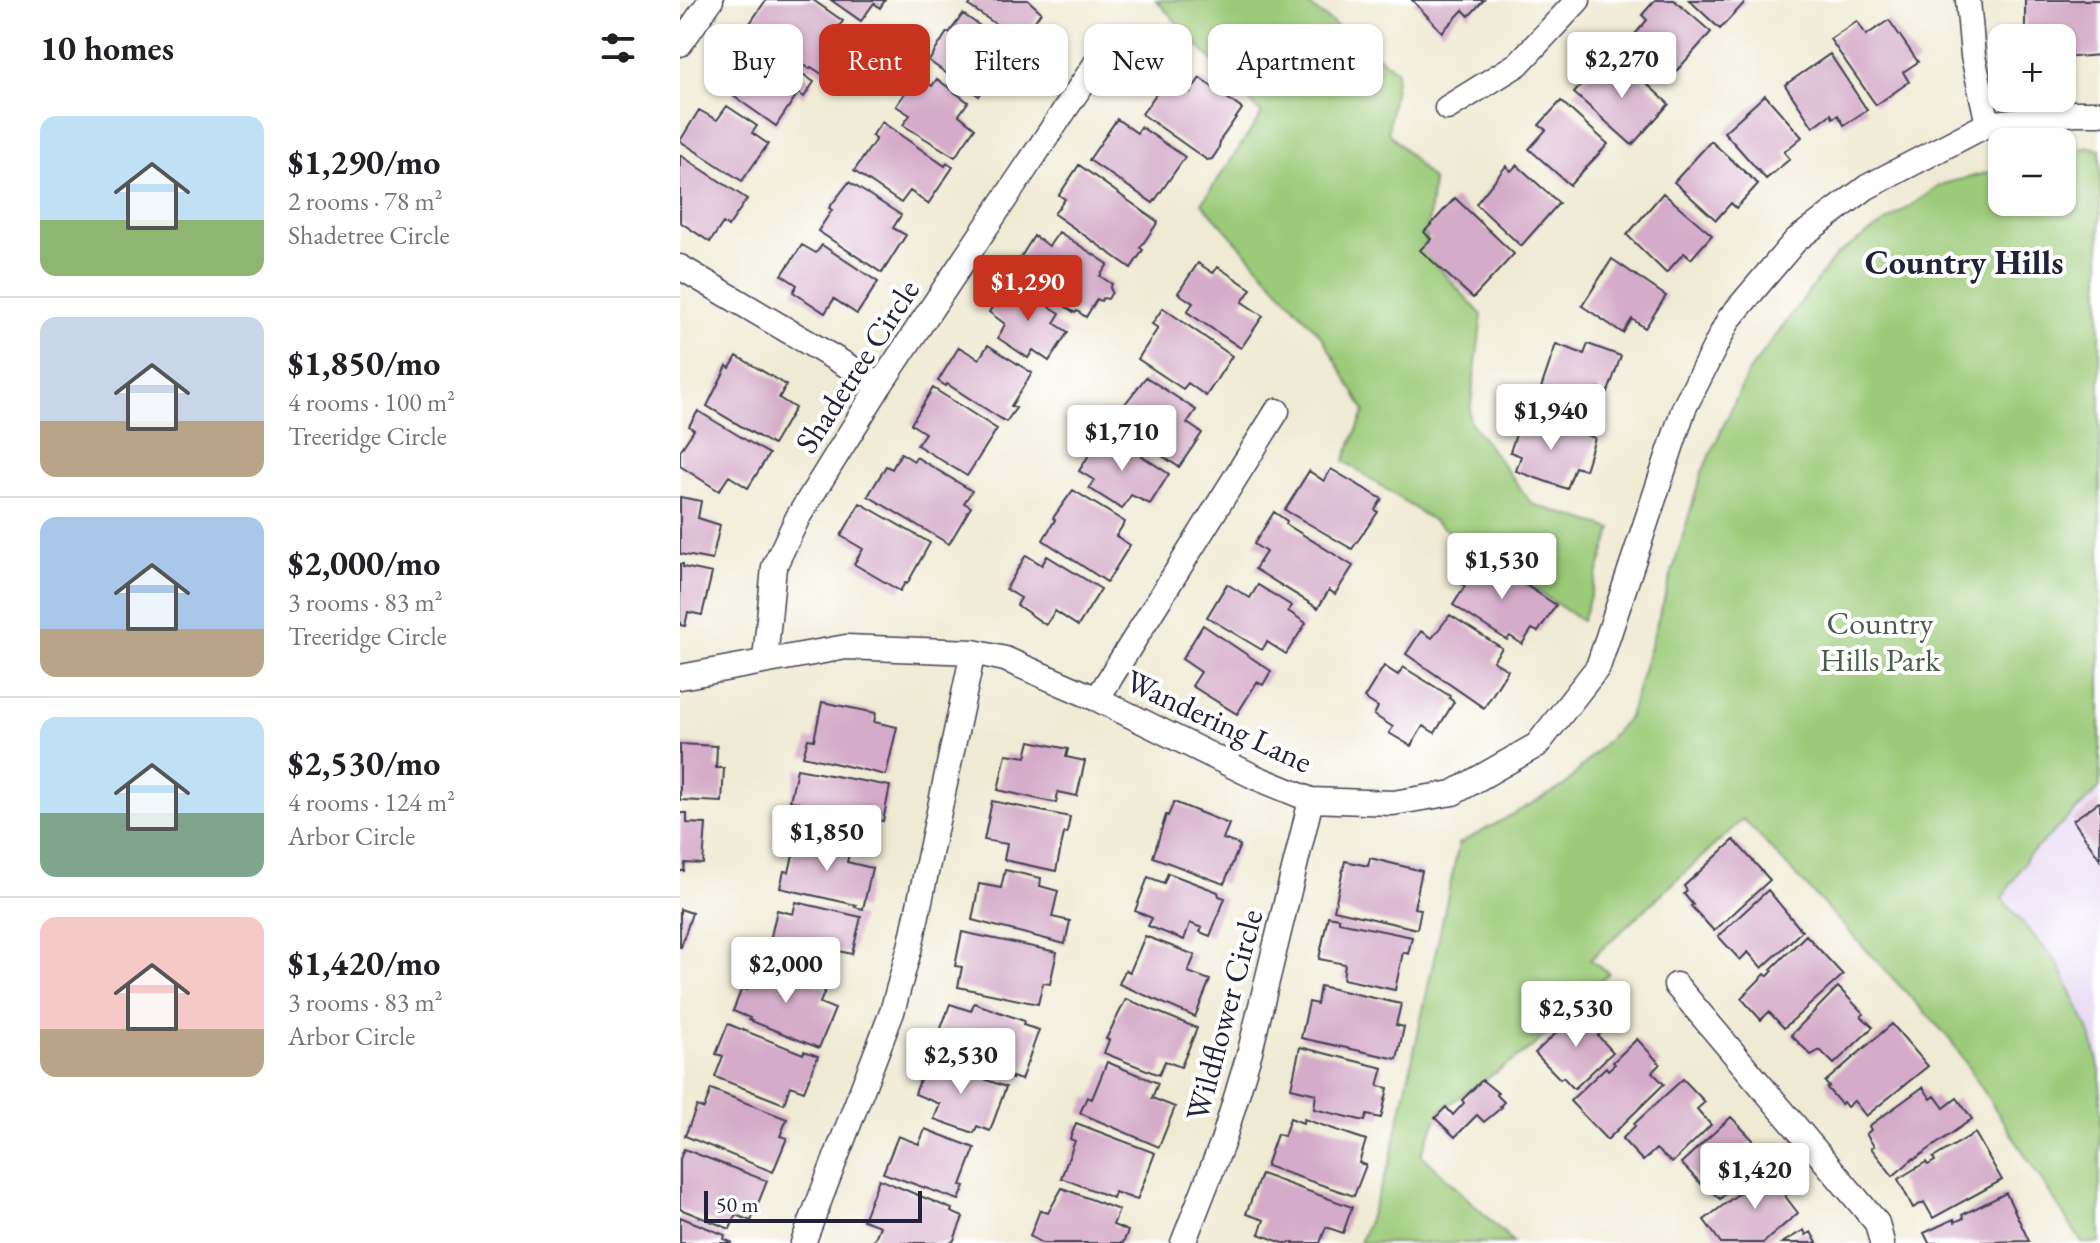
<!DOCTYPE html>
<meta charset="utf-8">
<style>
:root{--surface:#fff;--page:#f2f2f2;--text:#202124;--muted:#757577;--line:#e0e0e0;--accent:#c8321e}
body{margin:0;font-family:"EB Garamond",serif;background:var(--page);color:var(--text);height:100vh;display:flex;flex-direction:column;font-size:30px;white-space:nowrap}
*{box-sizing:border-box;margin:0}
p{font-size:26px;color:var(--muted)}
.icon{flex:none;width:44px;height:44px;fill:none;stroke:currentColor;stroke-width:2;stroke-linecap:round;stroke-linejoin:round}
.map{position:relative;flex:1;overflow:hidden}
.details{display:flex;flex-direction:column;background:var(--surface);width:680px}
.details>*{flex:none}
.hud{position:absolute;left:24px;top:24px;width:760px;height:72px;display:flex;gap:16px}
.fabs{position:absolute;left:1308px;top:24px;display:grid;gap:16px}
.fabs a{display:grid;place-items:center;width:88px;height:88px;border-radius:16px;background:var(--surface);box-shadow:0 2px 6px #0004;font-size:40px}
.scale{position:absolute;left:24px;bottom:20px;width:218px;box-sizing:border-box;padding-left:8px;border:4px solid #22223b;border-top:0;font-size:22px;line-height:28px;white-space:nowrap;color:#22223b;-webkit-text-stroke:6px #fff;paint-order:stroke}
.price{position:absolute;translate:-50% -68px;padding:0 18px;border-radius:8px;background:#fff;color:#222;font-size:26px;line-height:52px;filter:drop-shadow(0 2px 4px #0008)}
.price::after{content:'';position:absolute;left:50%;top:48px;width:24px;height:18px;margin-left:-12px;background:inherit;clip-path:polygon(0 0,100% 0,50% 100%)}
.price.selected{background:var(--accent);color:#fff}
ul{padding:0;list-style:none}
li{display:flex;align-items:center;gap:24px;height:200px;padding:0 40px}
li+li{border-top:2px solid var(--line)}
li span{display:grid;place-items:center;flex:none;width:224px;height:160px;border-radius:16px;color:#555}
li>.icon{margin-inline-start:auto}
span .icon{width:96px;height:96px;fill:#fffc;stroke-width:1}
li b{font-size:34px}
h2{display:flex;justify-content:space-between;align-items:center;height:96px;padding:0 40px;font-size:34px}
.chip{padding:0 28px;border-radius:16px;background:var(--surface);box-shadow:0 2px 6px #0004;font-size:28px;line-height:72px}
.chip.selected{background:var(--accent);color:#fff}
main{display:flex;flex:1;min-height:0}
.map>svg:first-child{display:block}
</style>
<main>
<section class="details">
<h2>10 homes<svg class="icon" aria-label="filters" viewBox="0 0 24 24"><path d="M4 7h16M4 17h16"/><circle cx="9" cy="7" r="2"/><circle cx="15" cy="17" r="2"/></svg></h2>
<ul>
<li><span style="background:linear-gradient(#bfe0f5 65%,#8fb573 0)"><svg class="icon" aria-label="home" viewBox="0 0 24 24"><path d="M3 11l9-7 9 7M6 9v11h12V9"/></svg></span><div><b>$1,290/mo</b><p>2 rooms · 78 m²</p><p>Shadetree Circle</p></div></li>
<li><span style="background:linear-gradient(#c9d6e8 65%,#b9a48a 0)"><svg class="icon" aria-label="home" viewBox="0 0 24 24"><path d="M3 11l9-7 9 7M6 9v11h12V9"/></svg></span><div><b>$1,850/mo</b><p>4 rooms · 100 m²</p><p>Treeridge Circle</p></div></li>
<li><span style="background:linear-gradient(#a9c7e8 70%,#b9a48a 0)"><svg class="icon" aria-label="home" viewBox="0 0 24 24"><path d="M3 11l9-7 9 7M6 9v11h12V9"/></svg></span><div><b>$2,000/mo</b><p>3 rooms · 83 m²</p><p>Treeridge Circle</p></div></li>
<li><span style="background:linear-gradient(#bfe0f5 60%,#7fa58c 0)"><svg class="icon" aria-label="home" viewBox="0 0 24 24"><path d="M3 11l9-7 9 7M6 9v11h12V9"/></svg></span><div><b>$2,530/mo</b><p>4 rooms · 124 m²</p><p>Arbor Circle</p></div></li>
<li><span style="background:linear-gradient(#f6c9c9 70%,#b9a48a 0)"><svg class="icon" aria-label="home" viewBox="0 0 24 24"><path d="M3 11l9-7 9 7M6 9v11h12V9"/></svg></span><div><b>$1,420/mo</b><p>3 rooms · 83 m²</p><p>Arbor Circle</p></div></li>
</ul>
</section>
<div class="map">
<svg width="1420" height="1243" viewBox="0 0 1420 1243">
<rect width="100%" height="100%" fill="#fff"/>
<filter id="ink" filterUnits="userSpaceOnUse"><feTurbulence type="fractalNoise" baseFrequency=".0125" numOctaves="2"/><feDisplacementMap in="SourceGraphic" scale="16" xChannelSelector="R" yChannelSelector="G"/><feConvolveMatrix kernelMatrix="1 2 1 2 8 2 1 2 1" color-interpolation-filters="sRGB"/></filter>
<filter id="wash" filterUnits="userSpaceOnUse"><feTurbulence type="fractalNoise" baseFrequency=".006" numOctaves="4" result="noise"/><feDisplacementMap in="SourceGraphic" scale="32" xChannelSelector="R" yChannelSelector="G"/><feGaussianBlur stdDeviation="1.8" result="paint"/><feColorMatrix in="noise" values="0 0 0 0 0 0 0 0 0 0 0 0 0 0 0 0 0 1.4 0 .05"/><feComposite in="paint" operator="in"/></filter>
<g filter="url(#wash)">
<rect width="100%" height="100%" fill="#efead3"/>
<path fill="#e3d3f2" d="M1420 788V1071L1411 1035 1322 900 1348 856Z"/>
<path fill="#9bca78" stroke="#5e765a" stroke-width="2" d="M476 0H622L717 71 708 132 753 181 745 253 802 315 789 420 852 504 932 529 902 621 664 461 685 411 642 337 522 203 582 114Z
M1409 147 1420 149V788L1348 856 1322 899 1378 964 1411 1035 1420 1071V1243H1402L1270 1039 1063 819 910 960 929 973 853 1047 761 1110 741 1154 834 1243H680L710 1162 779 844 884 786 949 717 1022 472 1068 373 1156 255 1263 184 1322 169V202H1382V154Z"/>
<g id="blocks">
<path fill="#d4abc8" d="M86 0H133L163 21 155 32 162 40 142 74 131 67 130 69 68 26Z
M151 0H205L200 8 194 3 181 21Z
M293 0H348L361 12 341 41 289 6Z
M732 0H804L789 16 783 10 762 32Z
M975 0H994L1031 32 993 75 952 38 967 20 962 15Z
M1009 0H1067L1040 29Z
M1345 0H1420V55L1382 58V38H1345Z
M283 14 346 58 322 92 308 83 299 96 249 61 267 32 269 33Z
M1209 20 1238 62 1223 72 1229 82 1196 105 1150 39 1177 21 1186 35Z
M66 34 134 82 124 97 118 93 96 126 52 95 57 89 37 75Z
M1150 54 1187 110 1164 125 1158 115 1153 118 1151 114 1133 127 1105 85Z
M943 62 989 104 952 145 894 93 921 63 932 73Z
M237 76 252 86 257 79 288 102 279 115 295 128 275 157 223 125 230 115 216 106Z
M488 77 510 92 520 78 562 109 541 139 538 150 532 159 527 160 462 114Z
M1085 95 1122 137 1104 152 1110 159 1086 179 1044 132Z
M881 101 928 144 890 185 849 149 866 130 859 125Z
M47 106 77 126 72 133 88 144 62 181 0 141 19 110 37 120Z
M437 119 457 133 461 127 505 157 473 203 409 160Z
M202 122 265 166 267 163 273 167 248 204 230 191 221 203 174 171 196 139 192 136Z
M1031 141 1078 184 1056 208 1051 203 1036 220 994 182Z
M0 155 67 199 48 227 43 223 30 242 0 222Z
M399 165 478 222 460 248 463 250 451 268 374 214 385 199 379 195Z
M837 165 879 203 841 246 796 204 826 166 831 171Z
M169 182 221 215 213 228 226 235 202 273 138 231 152 210 149 208Z
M983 193 1032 235 1011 259 1004 253 986 273 947 235Z
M775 198 834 254 793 298 740 250 751 239 744 232Z
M379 232 428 264 420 276 432 284 430 288 432 292 428 299 423 298 421 301 417 299 406 317 397 311 395 313 332 271 354 236 369 246Z
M122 245 136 253 142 245 198 282 177 314 154 299 145 313 113 292 117 285 102 275Z
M932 259 986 296 965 328 952 319 943 333 902 306Z
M518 263 533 273 538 267 571 289 562 302 583 316 561 348 507 312 513 303 498 293Z
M329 282 380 313 374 323 388 332 369 361 353 350 348 358 318 338 325 324 309 312Z
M483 308 552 356 526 396 508 383 503 389 458 359 478 328 472 324Z
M876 344 904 354 908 344 941 356 928 392 919 388 908 418 858 397Z
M308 345 352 373 331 406 336 408 326 422 267 384 266 386 258 381 279 347 299 359Z
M57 356 106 385 99 398 115 408 93 445 27 406 47 366 50 368Z
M466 377 516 410 507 423 522 433 499 467 435 425 447 406 445 404Z
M253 388 317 429 287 476 237 445 245 433 231 424Z
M18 411 89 454 68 488 49 476 39 491 0 466V451L14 430 9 426Z
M842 417 883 429 884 427 915 438 905 470 895 467 887 489 836 471 841 456 830 452Z
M424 431 489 474 470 504 451 495 442 509 409 488 414 480 399 471Z
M221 453 234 461 236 457 292 491 284 503 291 507 269 544 188 496 206 466 212 469Z
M651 469 702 499 695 510 698 512 672 549 605 510 629 471 644 481Z
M393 490 445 522 436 536 450 545 427 582 363 540 375 520 373 518Z
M0 497 21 501 18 518 40 525 32 560 0 554Z
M180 503 250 543 227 584 225 583 220 591 174 564 183 549 161 536Z
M594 512 607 521 606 524 673 566 655 594 649 590 638 608 575 569 586 552 574 544Z
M797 553 876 605 858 632 852 629 842 644 830 636 827 640 773 605 785 586 779 582Z
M346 555 362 565 367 556 421 589 398 626 375 611 366 625 337 605 341 598 326 589Z
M0 564H3V567L32 573 22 615 8 612 5 626 0 625Z
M547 584 570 598 578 585 612 606 608 611 626 623 606 654 587 642 582 650 527 617Z
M770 615 822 648 813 661 828 670 804 708 726 654 741 631 752 638Z
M523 625 591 671 583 685 577 682 557 714 512 686 521 672 502 659Z
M704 666 718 675 723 667 770 696 769 698 774 702 755 733 743 726 731 746 709 733 713 727 694 715 698 707 684 698Z
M142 702 196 713 194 722 217 727 206 775 123 756 128 739 134 740Z
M350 741 388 749 386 757 405 761 397 796 378 792 376 803 318 790 326 754 346 757Z
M0 744 37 746 36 768H44L42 802 0 800Z
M117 769 210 786 203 821 188 818 184 837 113 824 118 802 110 801Z
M312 801 390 817 387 833H384L376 871 324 860 327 844 304 840Z
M494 802 549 824 543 839 560 845 544 884 473 857 486 815 488 816Z
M1419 802 1420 803V859L1393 820Z
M0 813H7V823L26 824 23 864 5 863 4 871H0Z
M118 835 171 847 167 862 192 868 183 909 175 907 176 905 100 888 104 871 109 872Z
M1054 840 1090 880 1034 931 1011 906 1013 905 1004 894 1007 891 1004 886Z
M690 858 742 871 734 908 741 909 737 929 654 910 665 861 688 866Z
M325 870 361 878 360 886 378 891 372 917 390 921 385 944 292 920 299 884 321 888Z
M488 873 538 892 539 896 545 898 530 936 520 932 522 928 510 923 504 940 468 926 472 918 455 911 468 877 484 883Z
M1088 890 1122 931 1082 968 1068 952 1060 960 1038 936Z
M116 902 181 917 172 954 146 948 143 965 109 958 111 950 89 945 97 910 113 914Z
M0 909 12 913 1 947H0Z
M648 916 659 918V922L732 937 728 954 723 952 715 990 663 979 665 964 639 959Z
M282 932 377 952 370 984 363 983 358 1004 278 987 282 967 275 966Z
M1126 935 1163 975 1104 1028 1089 1012 1081 1020 1061 998 1085 974 1088 976 1093 971 1091 969Z
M465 936 515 955 508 972 530 980 515 1017 439 984 445 970 450 972Z
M78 964 146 988 140 1003 155 1009 139 1048 69 1020 70 1018 53 1011 62 988 67 990Z
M640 986 721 1004 716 1025 724 1027 717 1059 621 1038 629 1002 637 1004Z
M1158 987 1184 1014 1181 1016 1193 1027 1154 1064 1140 1050 1131 1055 1111 1035Z
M446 999 517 1028 501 1067 485 1061 479 1075 424 1053 429 1040 426 1039Z
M294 1003 344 1021 343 1025 359 1030 341 1080 332 1077V1079L253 1050 270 1004 291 1011Z
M905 1009 924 1029 918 1036 933 1052 894 1089 883 1077 880 1079 855 1053 899 1011 902 1013Z
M48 1024 123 1054 124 1051 138 1056 124 1091 110 1086 104 1104 35 1077 43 1056 36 1054Z
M1212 1024 1248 1066 1186 1116 1174 1101 1167 1107 1163 1102 1161 1104 1147 1088 1149 1087 1145 1082Z
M957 1039 980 1064 972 1072 984 1084 927 1140 890 1101 926 1067 928 1070 935 1064 933 1062Z
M620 1047 703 1068 698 1086 708 1088 701 1118 687 1115 685 1121 634 1109 636 1094 611 1088Z
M248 1058 326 1087 310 1131 297 1126 294 1133 254 1119 260 1104 235 1094Z
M427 1062 478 1083 472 1098 495 1107 479 1147 400 1113 407 1097 412 1099Z
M1003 1079 1025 1102 1017 1109 1031 1125 992 1163 976 1149 963 1161 942 1139 955 1126 954 1124Z
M802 1080 818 1093 816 1094 824 1102 820 1106 822 1107 804 1122 797 1115 775 1137 755 1118 766 1107 773 1115 784 1103 782 1100Z
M1243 1087 1251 1099 1255 1096 1264 1108 1277 1098 1292 1119 1235 1159 1234 1158 1213 1176 1191 1148 1194 1146 1186 1134 1191 1130 1189 1126Z
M31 1089 107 1119 100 1136 107 1138 93 1172 5 1136 17 1106 24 1109Z
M1051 1117 1073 1140 1065 1147 1079 1161 1040 1199 1028 1188 1026 1189 1001 1163Z
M610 1118 623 1123 624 1119 686 1140 679 1163 686 1165 674 1196 586 1166 597 1134 604 1136Z
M396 1123 475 1153 457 1200 435 1192 433 1198 381 1178 395 1141 390 1139Z
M245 1129 295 1148 281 1185 285 1186 279 1200 203 1173 218 1136 239 1144Z
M1295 1133 1322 1180 1253 1218 1244 1202 1233 1208 1218 1179 1246 1162 1248 1165 1255 1161 1253 1158Z
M4 1149 87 1181 71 1221 56 1215 50 1229 0 1209V1159Z
M1095 1164 1114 1189 1105 1196 1118 1213 1083 1243H1041L1024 1220 1063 1190 1065 1192 1071 1187 1069 1185Z
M581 1174 672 1207 663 1233 646 1227 640 1243H603L579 1234 584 1220 566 1214Z
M199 1179 272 1209 271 1212 283 1217 274 1240 270 1243H193L200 1226 183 1220Z
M382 1188 439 1210 433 1225 448 1231 443 1243H362L350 1236 360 1210 368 1213Z
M1326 1193 1349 1241 1249 1243 1244 1233 1274 1219 1275 1222 1284 1218 1282 1215Z
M0 1217 45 1235 44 1239 53 1243H0Z
M1124 1230 1126 1235 1131 1232 1137 1243H1102Z"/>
</g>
</g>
<g filter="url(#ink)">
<use href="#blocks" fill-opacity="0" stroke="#414052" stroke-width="2"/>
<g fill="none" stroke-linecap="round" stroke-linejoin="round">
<g stroke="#414052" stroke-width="27">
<path id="street" d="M1288 0 1293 56 1308 124
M0 44 31 0
M767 108 838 64 898 0
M0 267 200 385
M85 660 94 567 118 517 200 385 427 47
M0 677 166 647 293 652 325 659 417 699 575 777 631 800 713 803 773 793 857 745 918 667 1004 408 1049 319 1116 240 1187 187 1308 124 1395 113H1420
M417 699 597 411
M996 985 1197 1223 1202 1243
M123 1243 212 1012 231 943 293 652
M503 1243 543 1141 570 1051 631 800"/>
</g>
<use href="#street" stroke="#fff" stroke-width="24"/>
</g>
</g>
<g text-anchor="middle" stroke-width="8" stroke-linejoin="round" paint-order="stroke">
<g font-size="32" fill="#22223b" stroke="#fff">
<text transform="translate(177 366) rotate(-57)" y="11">Shadetree Circle</text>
<text transform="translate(539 721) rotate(25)" y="11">Wandering Lane</text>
<text transform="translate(544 1015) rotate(-75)" y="11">Wildflower Circle</text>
</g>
<g font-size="32" fill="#4c5d50" stroke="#fff">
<text x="1200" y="634">Country<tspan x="1200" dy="37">Hills Park</tspan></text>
</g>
<g font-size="34" font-weight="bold" fill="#22223b" stroke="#fff">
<text x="1284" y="274">Country Hills</text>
</g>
</g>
</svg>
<div class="fabs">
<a>+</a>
<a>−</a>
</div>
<div class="scale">50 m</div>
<b class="price" style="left:942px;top:100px">$2,270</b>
<b class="price selected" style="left:348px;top:323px">$1,290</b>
<b class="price" style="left:871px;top:452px">$1,940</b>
<b class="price" style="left:442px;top:473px">$1,710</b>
<b class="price" style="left:822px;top:601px">$1,530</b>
<b class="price" style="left:147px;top:873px">$1,850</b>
<b class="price" style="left:106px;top:1005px">$2,000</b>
<b class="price" style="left:896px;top:1049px">$2,530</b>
<b class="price" style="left:281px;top:1096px">$2,530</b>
<b class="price" style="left:1075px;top:1211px">$1,420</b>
<div class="hud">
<a class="chip">Buy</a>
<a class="chip selected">Rent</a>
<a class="chip">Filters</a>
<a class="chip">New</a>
<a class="chip">Apartment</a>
</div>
</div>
</main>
